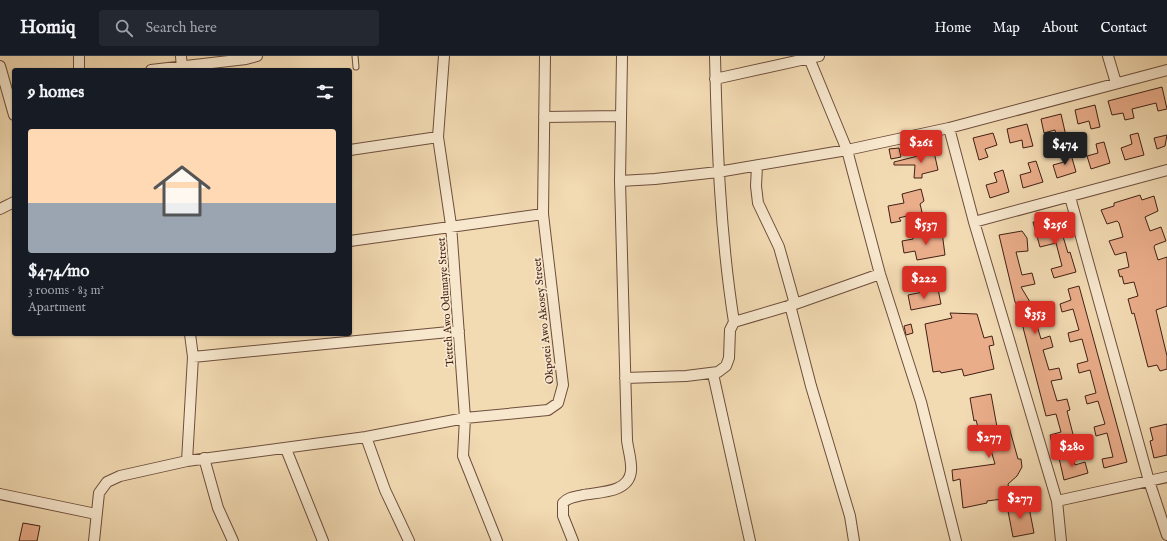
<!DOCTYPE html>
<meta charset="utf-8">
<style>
:root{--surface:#171b24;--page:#242831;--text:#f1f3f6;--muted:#9ea1a6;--line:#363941;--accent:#d93025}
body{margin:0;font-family:"IM FELL English",serif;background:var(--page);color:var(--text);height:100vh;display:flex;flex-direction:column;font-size:15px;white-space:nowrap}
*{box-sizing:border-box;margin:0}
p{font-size:13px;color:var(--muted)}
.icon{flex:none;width:22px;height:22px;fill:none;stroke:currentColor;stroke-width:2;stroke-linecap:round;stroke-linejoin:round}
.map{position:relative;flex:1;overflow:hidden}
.panel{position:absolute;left:12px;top:12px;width:340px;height:268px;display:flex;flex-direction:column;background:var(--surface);border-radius:4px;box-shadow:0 1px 3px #0004}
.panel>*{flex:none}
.price{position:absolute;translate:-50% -34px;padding:0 9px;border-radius:4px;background:var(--accent);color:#fff;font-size:13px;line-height:26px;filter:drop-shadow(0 1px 2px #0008)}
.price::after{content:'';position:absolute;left:50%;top:24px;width:12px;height:9px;margin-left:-6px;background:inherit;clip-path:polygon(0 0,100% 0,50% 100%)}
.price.selected{background:#222;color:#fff}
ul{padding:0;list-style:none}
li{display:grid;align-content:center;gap:8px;height:212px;padding:0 16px}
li+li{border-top:1px solid var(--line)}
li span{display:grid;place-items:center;height:124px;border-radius:4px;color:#555}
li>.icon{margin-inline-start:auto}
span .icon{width:72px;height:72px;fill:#fffc;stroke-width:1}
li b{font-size:17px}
h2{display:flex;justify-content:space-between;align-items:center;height:48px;padding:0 16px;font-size:17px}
header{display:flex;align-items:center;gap:24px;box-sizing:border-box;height:56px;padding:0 20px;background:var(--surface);border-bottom:1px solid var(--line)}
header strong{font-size:19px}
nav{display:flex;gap:22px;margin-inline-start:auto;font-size:14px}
.search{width:280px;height:36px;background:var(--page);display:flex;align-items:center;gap:10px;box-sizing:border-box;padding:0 14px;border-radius:4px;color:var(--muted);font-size:15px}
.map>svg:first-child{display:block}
</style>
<header>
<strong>Homiq</strong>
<div class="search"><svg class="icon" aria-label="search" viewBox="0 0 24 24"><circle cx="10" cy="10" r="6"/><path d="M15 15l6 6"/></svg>Search here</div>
<nav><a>Home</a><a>Map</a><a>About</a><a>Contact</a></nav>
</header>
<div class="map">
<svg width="1167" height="485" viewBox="0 0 1167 485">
<rect width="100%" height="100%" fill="#f2dab2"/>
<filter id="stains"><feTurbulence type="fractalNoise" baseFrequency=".005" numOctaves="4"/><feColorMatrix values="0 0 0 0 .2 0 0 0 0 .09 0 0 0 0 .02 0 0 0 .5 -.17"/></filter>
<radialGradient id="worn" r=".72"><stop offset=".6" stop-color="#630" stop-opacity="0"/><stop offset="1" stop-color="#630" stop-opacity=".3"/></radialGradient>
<path fill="#eaad8a" stroke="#412015" d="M1162 31 1167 53 1158 55 1156 47 1132 53 1134 62 1125 64 1123 57 1112 59 1108 45Z
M1095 49 1100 71 1091 73 1089 65 1078 68 1075 54Z
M1061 58 1066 80 1057 82 1055 74 1044 77 1041 63Z
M1027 68 1033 90 1023 92 1022 84 1010 87 1007 73Z
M993 77 997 89 985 93 988 101 979 104 973 82Z
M1138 77 1144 99 1125 104 1121 92 1132 88 1130 79Z
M1167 79 1165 90 1157 93 1154 82Z
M1104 86 1110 107 1091 113 1087 100 1098 97 1096 88Z
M899 92 901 101 891 103 889 93Z
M1070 95 1076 116 1057 122 1053 109 1064 106 1062 97Z
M934 96 938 114 922 118V122H914L915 109H894V106Z
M1036 105 1043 126 1023 132 1020 119 1031 116 1028 107Z
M1003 114 1009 136 990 142 986 129 997 126 994 117Z
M921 133 924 145 920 148 922 156 899 162 901 165 891 167 888 150 904 147 902 138Z
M1140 139 1142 144 1154 140 1158 155 1145 161 1150 175 1161 171 1166 185 1155 189 1154 191 1158 204 1167 201V250L1156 254 1167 300V313L1160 315 1157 309 1148 311 1134 257 1132 258 1128 243 1138 240 1134 226 1124 228 1122 220 1120 221 1118 214 1129 211 1126 196 1115 199 1109 185 1123 181 1119 167 1117 165 1107 168 1101 154 1114 150V147Z
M1033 166 1059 167 1068 197 1070 196 1076 216 1054 222 1051 213 1062 210 1056 187 1040 191Z
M1022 175 1027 182 1028 195 1016 196 1022 219 1032 217 1035 228 1021 231 1033 251 1039 250 1042 258 1034 260 1041 283 1050 280 1053 291 1043 294 1049 314 1059 312 1062 323 1051 325 1057 345 1067 343 1070 354 1067 355 1074 382 1052 388 1050 379 1061 376 1056 358 1046 360 1019 256H1022L1015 246 999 179Z
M942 176 945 199 917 204 915 195 904 197 902 185 913 183V181Z
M1079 230 1127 406 1104 412 1102 403 1113 401 1107 377 1096 380 1094 371 1105 368 1098 345 1087 348 1085 340 1096 337 1090 314 1079 317 1077 308 1088 305 1082 283 1070 286 1068 277 1079 274 1073 253 1062 256 1060 248 1071 244 1068 233Z
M938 233 941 248 911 254 908 239Z
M950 257 977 258 984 282 992 280 994 289 989 290 994 313 964 320 962 313 941 317 940 315 933 316 925 268 952 262Z
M911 268 913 277 906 279 904 270Z
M991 338 997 371H1009L1018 403H1021L1022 411 1017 420 1008 428 1010 442 987 445V447L963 452 960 423 953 425 952 414 995 408 989 388 983 390 976 364 974 365 970 342Z
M1167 368V399L1154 402 1150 385 1153 384 1150 372Z
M1072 398 1075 409 1085 406 1088 417 1064 424 1059 402Z
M1028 446 1034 477 1013 481 1007 450Z
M23 467 40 470 37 485H19Z"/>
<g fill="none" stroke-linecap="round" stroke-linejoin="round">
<g stroke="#6d4e3c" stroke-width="7">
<path id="service" d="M355 0 356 11"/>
</g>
<g stroke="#6d4e3c" stroke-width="12">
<path id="minor" d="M79 0V14
M181 0 182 14
M444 0 438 81 451 169 465 362 463 400 497 485
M715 0C717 89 720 178 734 266L795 248 880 218
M1108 0 1116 27
M809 2 847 94 880 218 921 346 956 485
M0 10 14 59
M151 14 246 3 257 0
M715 23 819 0
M544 61 620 60
M949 72 974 166 1057 445 1061 485
M350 94 438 81
M757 110 756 130 758 147 779 191 795 248
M620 125 655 123 718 116 847 94 949 72 1167 14
M1070 141 1149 425 1167 479
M0 153 14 146
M974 166 1167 114
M350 185 543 158
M790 249 811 330 850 460 854 485
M193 301 459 275
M713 318 750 485
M625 322 686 320 718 316 726 310 729 302 730 274 734 266
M366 381 385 434 409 485
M286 393 323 485
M204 402 218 452 233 485
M187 405 193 301 190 278
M0 438 96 458
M1057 445 1167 421
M94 485 99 437 107 426 120 420 187 405 366 381 465 362 548 354 558 347 563 329 543 158 545 0
M573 485 563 460V447C568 441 575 441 583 439 599 436 629 437 631 415 632 405 628 394 627 384L620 125 622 0"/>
</g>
<use href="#service" stroke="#f7e7cd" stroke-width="5"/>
<use href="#minor" stroke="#f7e7cd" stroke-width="10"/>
</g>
<g text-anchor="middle" stroke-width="3.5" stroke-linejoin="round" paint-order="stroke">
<g font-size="11" fill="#412015" stroke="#f7e7cd">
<text transform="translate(445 246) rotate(-94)" y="4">Tetteh Awo Odumaye Street</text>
<text transform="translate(543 265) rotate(-96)" y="4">Okpotei Awo Akosey Street</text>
</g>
</g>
<rect width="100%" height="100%" filter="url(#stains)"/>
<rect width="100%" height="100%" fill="url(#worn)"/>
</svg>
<b class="price" style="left:921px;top:108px">$261</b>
<b class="price selected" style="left:1065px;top:110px">$474</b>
<b class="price" style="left:926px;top:190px">$537</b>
<b class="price" style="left:1055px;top:190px">$256</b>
<b class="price" style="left:924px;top:244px">$222</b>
<b class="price" style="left:1035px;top:279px">$353</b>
<b class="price" style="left:989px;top:403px">$277</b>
<b class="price" style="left:1072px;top:412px">$280</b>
<b class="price" style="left:1020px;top:464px">$277</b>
<section class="panel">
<h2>9 homes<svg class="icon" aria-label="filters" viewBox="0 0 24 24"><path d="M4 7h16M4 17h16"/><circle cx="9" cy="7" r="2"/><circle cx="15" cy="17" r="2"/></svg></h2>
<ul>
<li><span style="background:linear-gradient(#ffd9b3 60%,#9aa5b1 0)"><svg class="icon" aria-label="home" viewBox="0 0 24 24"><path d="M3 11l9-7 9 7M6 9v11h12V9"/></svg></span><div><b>$474/mo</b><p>3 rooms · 83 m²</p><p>Apartment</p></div></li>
</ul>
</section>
</div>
